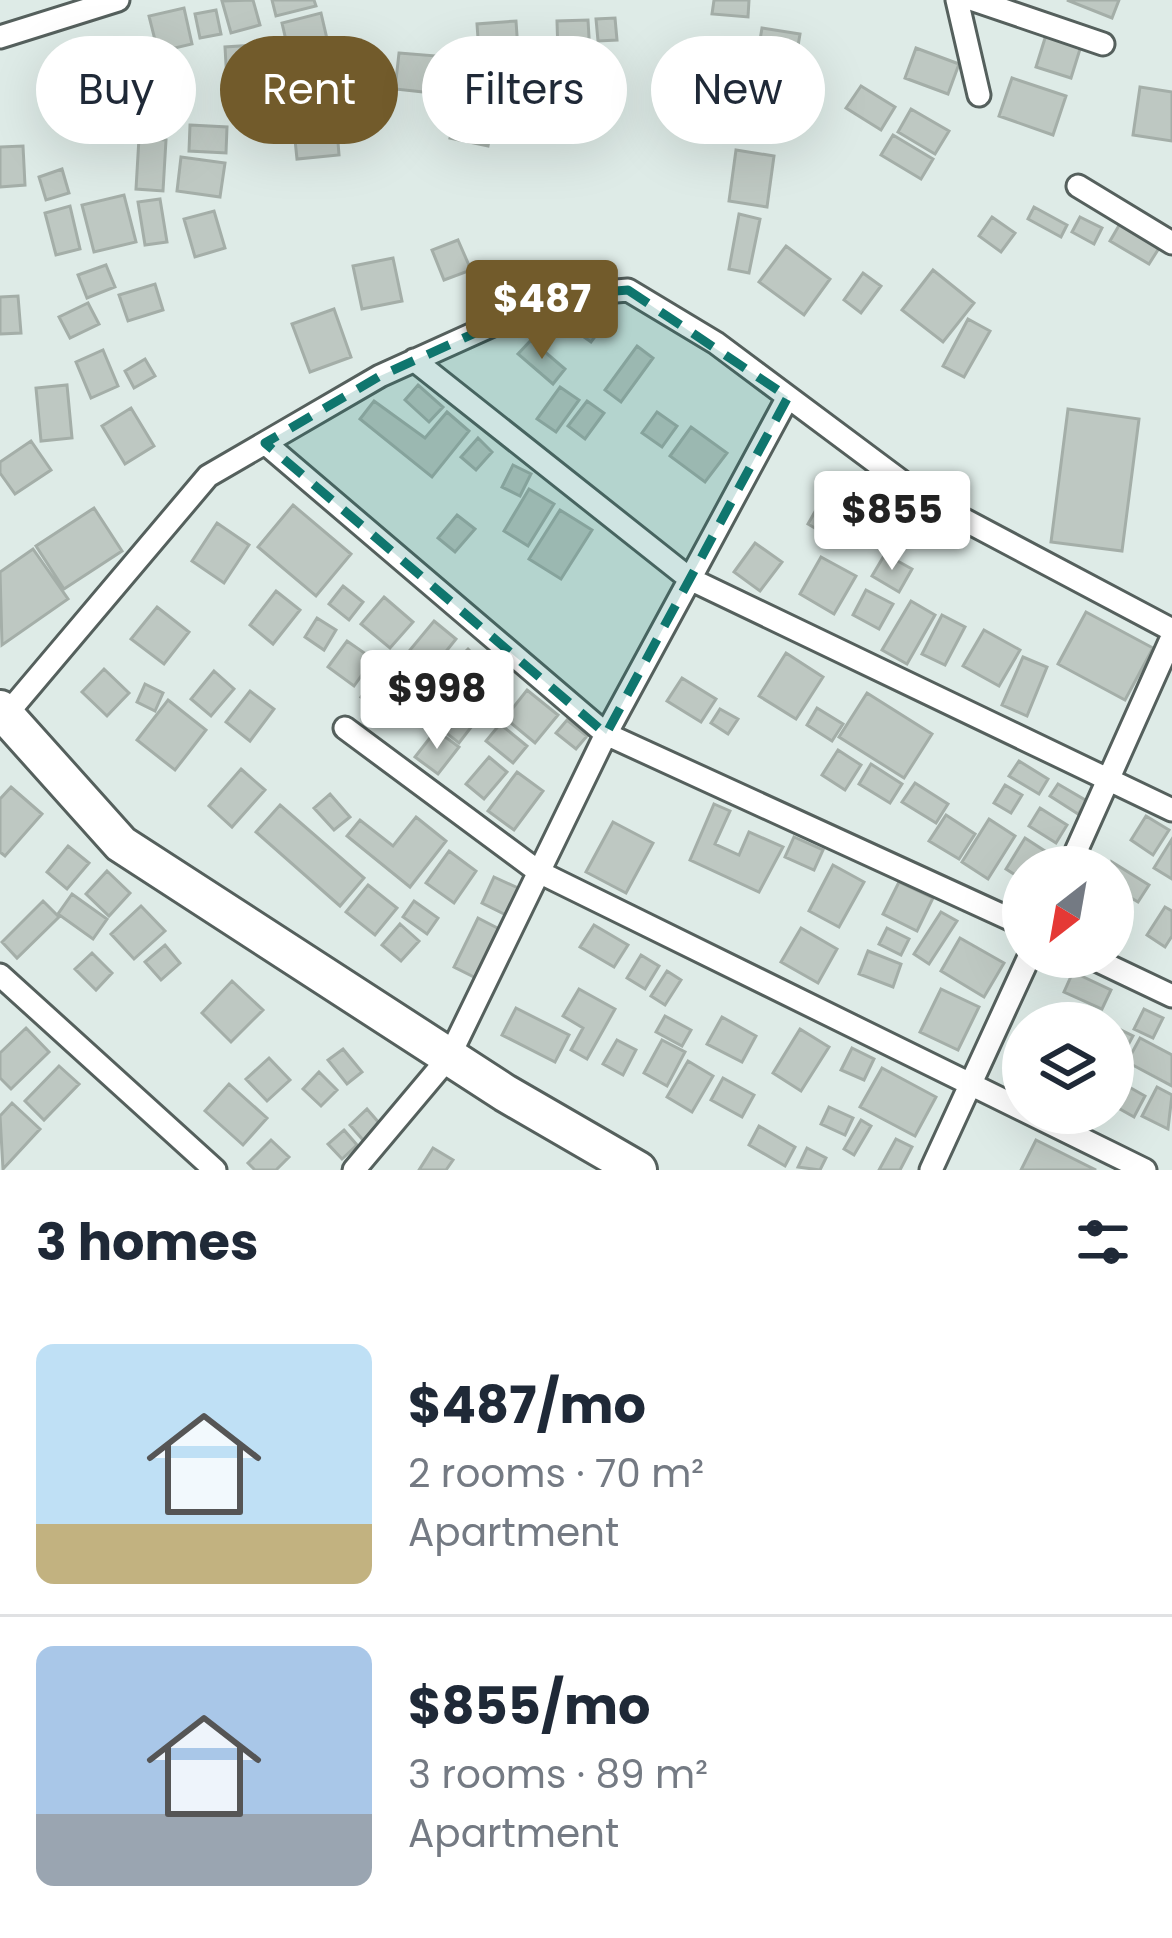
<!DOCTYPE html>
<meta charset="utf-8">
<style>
:root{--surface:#fff;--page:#f2f2f3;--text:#1f2937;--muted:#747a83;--line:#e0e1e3;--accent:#725b2b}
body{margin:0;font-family:Poppins,sans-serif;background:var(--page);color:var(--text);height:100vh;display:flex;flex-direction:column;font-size:45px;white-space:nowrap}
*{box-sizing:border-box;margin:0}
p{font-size:39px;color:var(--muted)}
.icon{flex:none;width:66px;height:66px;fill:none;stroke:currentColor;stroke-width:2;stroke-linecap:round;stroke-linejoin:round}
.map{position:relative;height:1170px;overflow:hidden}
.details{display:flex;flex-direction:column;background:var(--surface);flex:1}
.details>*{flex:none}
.banner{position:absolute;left:36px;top:36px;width:1101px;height:108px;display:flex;gap:24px}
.needle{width:78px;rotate:211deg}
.buttons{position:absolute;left:1002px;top:846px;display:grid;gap:24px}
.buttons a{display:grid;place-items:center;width:132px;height:132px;border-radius:50%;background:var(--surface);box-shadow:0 12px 48px #0002;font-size:60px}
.price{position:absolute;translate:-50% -102px;padding:0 27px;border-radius:12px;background:#fff;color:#222;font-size:39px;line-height:78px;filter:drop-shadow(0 3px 6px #0008)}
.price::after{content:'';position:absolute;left:50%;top:72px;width:36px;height:27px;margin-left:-18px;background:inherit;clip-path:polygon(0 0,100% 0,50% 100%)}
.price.current{background:var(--accent);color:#fff}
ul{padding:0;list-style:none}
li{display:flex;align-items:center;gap:36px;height:300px;padding:0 36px}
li+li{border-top:3px solid var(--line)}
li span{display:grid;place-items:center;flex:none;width:336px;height:240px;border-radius:18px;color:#555}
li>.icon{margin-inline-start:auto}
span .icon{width:144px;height:144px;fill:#fffc;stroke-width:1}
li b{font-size:51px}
h2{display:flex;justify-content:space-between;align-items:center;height:144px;padding:0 36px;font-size:51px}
.pill{padding:0 42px;border-radius:54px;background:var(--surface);box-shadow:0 12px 48px #0002;font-size:42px;line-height:108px}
.pill.current{background:var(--accent);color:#fff}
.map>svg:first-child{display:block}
</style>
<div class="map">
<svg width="1172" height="1170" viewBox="0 0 1172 1170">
<rect width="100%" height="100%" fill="#deebe7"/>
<path fill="#bec8c2" stroke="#a4aea8" stroke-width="3" d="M253 0 260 25 231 33 222 1Z
M272 0H314L316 6 276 16Z
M714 0H749L748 17 712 14Z
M1067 0H1119L1112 18Z
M184 8 192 44 158 52 149 16Z
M216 10 221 34 200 38 195 14Z
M321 13 327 39 288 49 282 23Z
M615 18 617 40 598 41 596 19Z
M588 20 590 54H558L557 21Z
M516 21 518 50 479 53 477 24Z
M762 28 800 34 795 64 757 58Z
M1046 35 1081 46 1071 78 1036 67Z
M258 45 260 80 227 82 225 47Z
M916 48 959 64 948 94 905 78Z
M399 53 437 56 433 93 395 89Z
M302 57 306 83 278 86 275 59Z
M458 63 510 65 509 98 457 96Z
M1012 78 1066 96 1053 135 999 116Z
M320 83 325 103 287 111 283 91Z
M371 85 394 98 384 114 362 101Z
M861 86 895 107 881 130 846 108Z
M1140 87 1172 92V141L1133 135Z
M567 104 573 136 544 141 538 109Z
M457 108 494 116 488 146 450 138Z
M911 109 949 131 935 154 898 132Z
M336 116 339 155 297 159 293 120Z
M190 125 227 127 226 153 189 151Z
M893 135 933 159 921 179 881 155Z
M139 138 166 140 163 191 136 189Z
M23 146 25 185 0 187V147Z
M736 150 774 156 767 207 729 201Z
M181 157 225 163 220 197 177 191Z
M62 169 69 193 46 200 39 177Z
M124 195 136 242 94 252 82 205Z
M160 199 167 242 145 245 138 202Z
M70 206 80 249 56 255 45 213Z
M1034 207 1067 225 1061 237 1028 219Z
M214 211 225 248 195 257 184 219Z
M739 214 760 219 749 273 729 269Z
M992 217 1015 233 1001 252 979 236Z
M1080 217 1102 228 1094 244 1072 232Z
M1121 222 1161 245 1149 264 1110 241Z
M458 240 471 270 444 280 432 250Z
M786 246 830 279 804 315 759 282Z
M393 258 402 301 362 309 353 266Z
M106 265 115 287 87 298 78 275Z
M933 270 974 303 943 342 902 310Z
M863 273 881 286 861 313 844 300Z
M155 284 163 310 128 321 119 295Z
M18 296 21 333 0 334V297Z
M88 303 99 324 70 338 59 317Z
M334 309 351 357 310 372 292 324Z
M591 311 606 322 591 342 577 332Z
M968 319 990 331 964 377 943 366Z
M531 340 565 369 553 384 518 354Z
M637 346 653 358 621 402 605 390Z
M103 350 118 386 91 398 76 362Z
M145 359 155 376 134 388 125 371Z
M67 385 72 438 41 441 36 388Z
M418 385 443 407 429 422 405 400Z
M560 387 579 400 556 432 537 419Z
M374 401 425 438 447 412 469 431 432 477 360 419Z
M587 401 604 413 585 439 568 426Z
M131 408 154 446 125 464 102 426Z
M1068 409 1139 419 1122 551 1051 542Z
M657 412 677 426 662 447 642 433Z
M691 427 727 453 705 482 670 456Z
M478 438 492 452 476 470 461 457Z
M31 441 51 470 15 494 0 473V462Z
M513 465 531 474 520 496 502 487Z
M529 489 554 504 528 546 504 531Z
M825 494 847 507 830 537 808 524Z
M863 499 882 510 870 530 851 518Z
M293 505 351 554 316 596 258 547Z
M94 508 122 551 64 589 36 546Z
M560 510 592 530 561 579 529 559Z
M457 515 475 529 455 552 438 538Z
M217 523 249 545 224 583 192 561Z
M755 543 782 562 760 591 734 572Z
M33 549 68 599 2 645 0 572Z
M885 554 912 569 899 592 872 576Z
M821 557 856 576 834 614 800 594Z
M343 586 363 602 349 620 329 604Z
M866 590 893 604 879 629 853 615Z
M276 591 300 610 273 644 250 625Z
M384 597 413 622 390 648 361 624Z
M911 601 935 615 907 664 882 650Z
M157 607 189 632 164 664 131 639Z
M1086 612 1153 648 1125 700 1058 664Z
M942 615 965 627 945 665 922 654Z
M317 618 336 630 324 650 305 637Z
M434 621 456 639 427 675 405 656Z
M984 630 1020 650 999 686 963 666Z
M347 641 373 659 354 686 328 667Z
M468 649 486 667 457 696 439 678Z
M786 653 823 677 796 719 759 696Z
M1023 657 1047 667 1027 716 1002 705Z
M386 660 420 683 394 720 361 697Z
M104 669 129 693 107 716 82 692Z
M214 671 234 689 211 716 191 699Z
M682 678 716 699 701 722 667 701Z
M145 684 163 693 155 711 137 702Z
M433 685 447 695 432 717 418 706Z
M527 690 558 715 535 743 505 718Z
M250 691 274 709 250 741 226 722Z
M867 693 932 734 904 778 839 737Z
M463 698 482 713 459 743 440 728Z
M168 700 206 730 175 770 137 740Z
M817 708 843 724 832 741 807 725Z
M720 709 738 719 728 734 711 723Z
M567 720 587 736 576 749 556 733Z
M500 724 527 746 513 763 486 741Z
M436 730 459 747 438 774 415 757Z
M838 750 861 765 845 790 822 775Z
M489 757 507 772 484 799 466 784Z
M1019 761 1048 779 1039 794 1009 776Z
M871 764 902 784 890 803 859 784Z
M241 769 265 790 232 827 209 806Z
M517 772 543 791 514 830 488 811Z
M915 783 948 804 936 823 902 802Z
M1058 784 1087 801 1078 814 1050 796Z
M1005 785 1022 795 1011 813 994 803Z
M11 787 42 814 5 856 0 852V799Z
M330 794 350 817 334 830 314 808Z
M714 804 730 811 715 844 739 855 749 832 783 847 759 892 690 860Z
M280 805 364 878 340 906 256 832Z
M1040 808 1067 825 1056 843 1029 826Z
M946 815 975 834 959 859 929 841Z
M1146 816 1169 830 1153 855 1131 840Z
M416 817 446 841 410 887 347 836 360 820 393 846Z
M989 819 1015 836 988 879 962 862Z
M613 822 653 843 626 893 586 872Z
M794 837 823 850 814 870 785 857Z
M1025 838 1048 853 1039 867H1023V880L1006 869Z
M1172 839V879L1154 868Z
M68 846 89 863 67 889 47 872Z
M449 851 476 871 454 903 426 883Z
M1112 862 1149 885 1138 902 1113 887Z
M833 865 864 882 839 927 809 911Z
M107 871 130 893 109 916 86 894Z
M494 877 518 888 506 915 482 903Z
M899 882 933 898 917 931 883 914Z
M368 885 397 908 375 935 346 912Z
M72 894 107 919 93 939 58 914Z
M43 901 59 917 17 958 2 942Z
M414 901 438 918 427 934 403 917Z
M141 906 165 931 134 959 111 934Z
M1165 907 1172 911V936L1165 947 1147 935Z
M941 912 957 921 929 964 914 954Z
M478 918 501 930 476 978 454 967Z
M400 924 419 941 401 961 382 945Z
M594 925 628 945 614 967 580 947Z
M801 928 837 949 818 983 781 962Z
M887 928 909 939 901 955 879 944Z
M960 938 1004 963 984 997 941 971Z
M165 945 180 963 161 980 145 962Z
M868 951 901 964 893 987 859 974Z
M92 953 112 973 96 990 75 969Z
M641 955 659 966 645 989 627 978Z
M667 971 681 980 665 1005 651 996Z
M1073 972 1111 990 1102 1009 1064 992Z
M232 981 263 1010 231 1042 202 1013Z
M579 989 615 1009 587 1059 571 1050 583 1028 563 1016Z
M941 989 979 1007 958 1050 920 1032Z
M516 1008 569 1035 555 1062 502 1035Z
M1144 1009 1163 1018 1153 1038 1134 1029Z
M665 1016 691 1030 682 1046 656 1032Z
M722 1017 756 1036 742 1062 707 1044Z
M1113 1026 1133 1036 1113 1073Z
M26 1028 49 1052 11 1089 0 1078V1053Z
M800 1029 829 1047 801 1091 773 1073Z
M1140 1038 1172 1055V1086L1127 1062Z
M617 1040 636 1050 623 1075 603 1064Z
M662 1040 685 1052 667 1086 644 1073Z
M852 1048 874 1059 864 1080 841 1070Z
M343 1049 362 1072 347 1084 328 1060Z
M269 1058 290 1080 267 1101 246 1079Z
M688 1061 713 1076 692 1112 667 1097Z
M59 1066 79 1084 44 1120 25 1101Z
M882 1068 936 1097 915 1136 860 1107Z
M319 1072 337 1090 321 1106 303 1089Z
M723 1078 754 1095 742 1117 711 1100Z
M1122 1083 1145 1096 1134 1117 1113 1105Z
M229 1084 267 1118 243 1145 205 1111Z
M1157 1087 1172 1095 1168 1129 1142 1116Z
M12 1103 40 1129 3 1169 0 1116Z
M829 1107 853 1118 845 1135 821 1124Z
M367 1109 380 1124 363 1140 350 1125Z
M861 1120 871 1126 854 1155 844 1149Z
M759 1126 795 1147 785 1166 749 1145Z
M344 1130 357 1145 342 1159 328 1144Z
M896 1139 912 1147 900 1170H879Z
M271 1140 289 1157 276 1170H255L248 1163Z
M1036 1140 1096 1170H1021Z
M433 1148 453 1160 446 1170H419Z
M807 1148 826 1158 820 1170 798 1167Z"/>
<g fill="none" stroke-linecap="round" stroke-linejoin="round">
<g stroke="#55605d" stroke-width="27">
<path id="minor" d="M957 0 979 95
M974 0 1103 44
M0 37 118 0
M1078 186 1172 243
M414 360 690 579 788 397
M265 443 606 734 1023 925
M6 715 208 476 380 376 557 296 628 290 716 343 925 499 1172 630
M345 728 539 872 1145 1170
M1069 867 1172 637
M1090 957 1172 996
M0 975 215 1170
M354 1170 449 1057 606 734 690 579 1172 810
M931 1170 1029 957"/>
</g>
<g stroke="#55605d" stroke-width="42">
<path id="trunk" d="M0 709 121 844 505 1093 638 1170"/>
</g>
<use href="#minor" stroke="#fff" stroke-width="21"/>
<use href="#trunk" stroke="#fff" stroke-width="36"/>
</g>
<path fill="#0f766e" fill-opacity="0.2" stroke="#0f766e" stroke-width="9" stroke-dasharray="24 15" stroke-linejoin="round" d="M628 290 788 397 606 734 265 443 380 376 557 296Z"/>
</svg>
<div class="buttons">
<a><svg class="needle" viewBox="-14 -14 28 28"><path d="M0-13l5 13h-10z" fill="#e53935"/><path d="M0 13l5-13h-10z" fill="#747a83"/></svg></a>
<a><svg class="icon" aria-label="layers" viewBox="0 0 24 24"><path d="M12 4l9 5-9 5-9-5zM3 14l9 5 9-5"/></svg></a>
</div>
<b class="price current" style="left:542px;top:362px">$487</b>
<b class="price" style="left:892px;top:573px">$855</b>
<b class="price" style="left:437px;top:752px">$998</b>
<div class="banner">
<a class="pill">Buy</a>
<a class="pill current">Rent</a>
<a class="pill">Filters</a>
<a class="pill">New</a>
</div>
</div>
<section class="details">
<h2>3 homes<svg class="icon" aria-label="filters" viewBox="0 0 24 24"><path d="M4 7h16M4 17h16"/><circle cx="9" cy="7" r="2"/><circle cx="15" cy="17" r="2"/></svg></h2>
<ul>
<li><span style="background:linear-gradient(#bfe0f5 75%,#c2b280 0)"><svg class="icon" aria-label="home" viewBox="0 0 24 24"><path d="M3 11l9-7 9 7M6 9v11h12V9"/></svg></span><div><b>$487/mo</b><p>2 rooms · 70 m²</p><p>Apartment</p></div></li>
<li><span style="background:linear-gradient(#a9c7e8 70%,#9aa5b1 0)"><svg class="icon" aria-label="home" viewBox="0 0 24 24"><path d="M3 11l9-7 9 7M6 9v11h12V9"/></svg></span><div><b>$855/mo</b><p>3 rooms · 89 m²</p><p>Apartment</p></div></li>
</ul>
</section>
